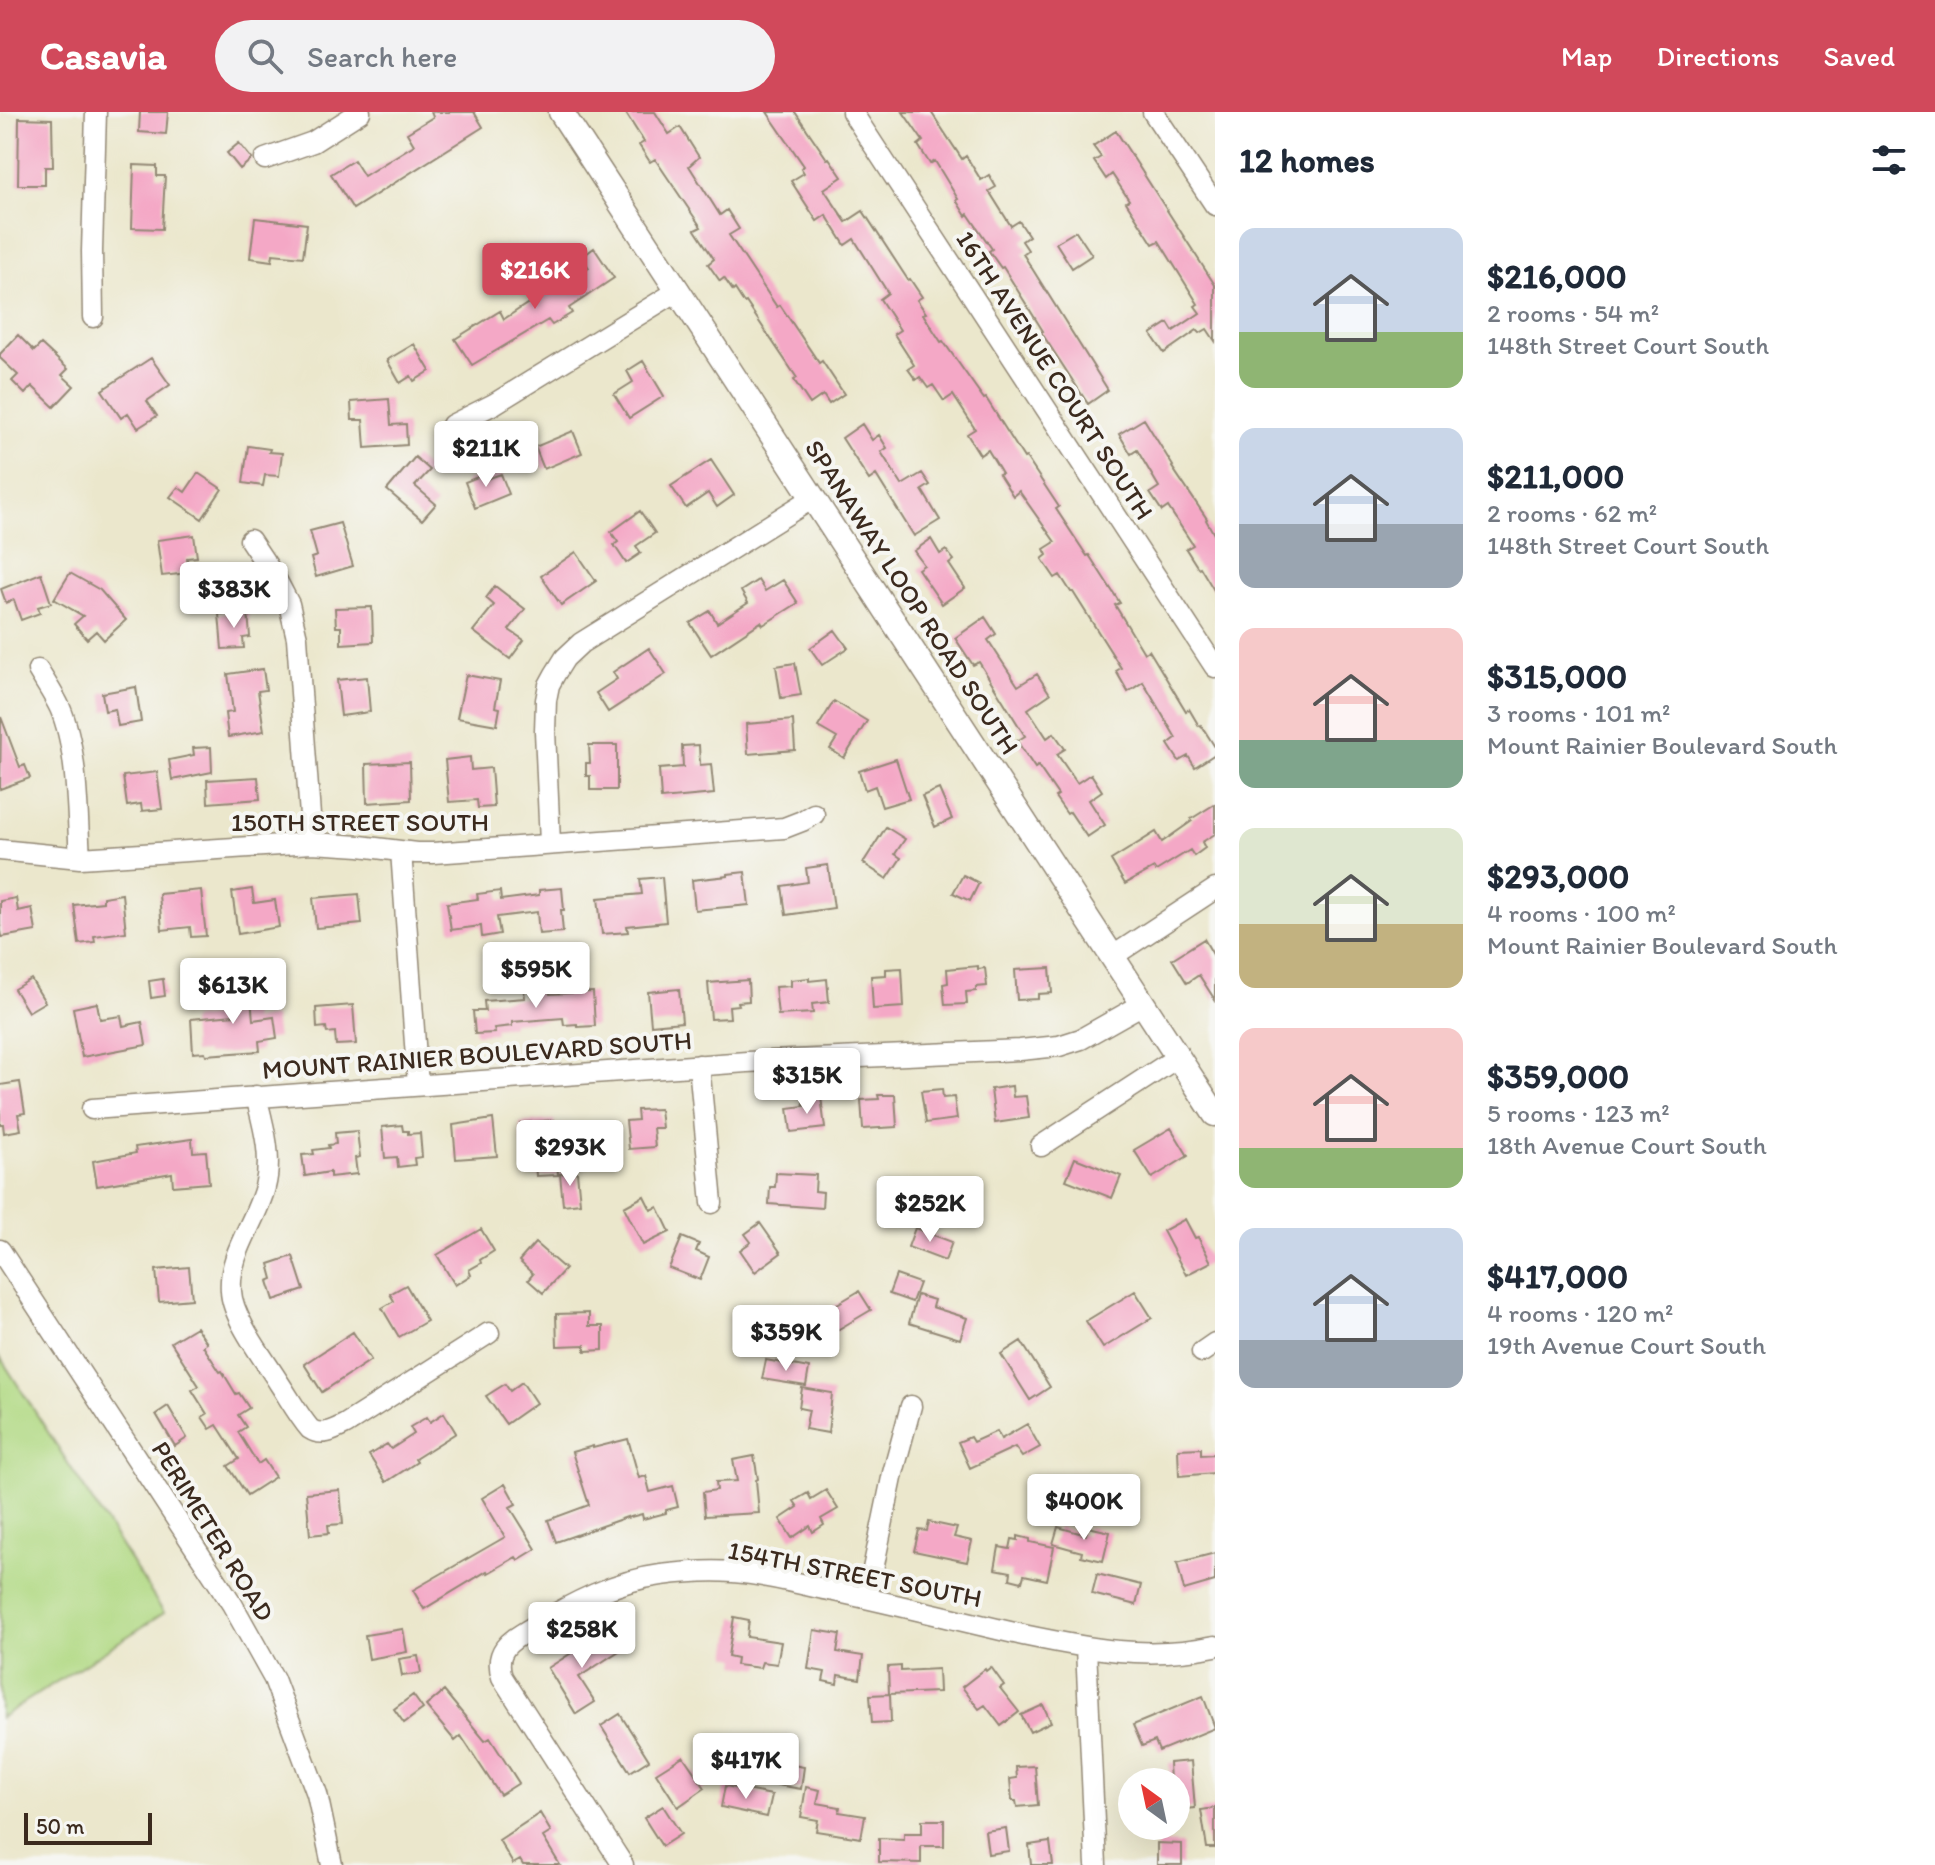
<!DOCTYPE html>
<meta charset="utf-8">
<style>
:root{--surface:#fff;--page:#f2f2f3;--text:#1f2937;--muted:#747a83;--accent:#d1495b}
body{margin:0;font-family:Itim,sans-serif;background:var(--page);color:var(--text);height:100vh;display:flex;flex-direction:column;font-size:30px;white-space:nowrap}
*{box-sizing:border-box;margin:0}
p{font-size:26px;color:var(--muted)}
.icon{flex:none;width:44px;height:44px;fill:none;stroke:currentColor;stroke-width:2;stroke-linecap:round;stroke-linejoin:round}
.map{position:relative;flex:1;overflow:hidden}
.panel{display:flex;flex-direction:column;background:var(--surface);width:720px}
.panel>*{flex:none}
.needle{width:52px;rotate:327deg}
.tools{position:absolute;left:1118px;top:1656px;display:grid;gap:16px}
.tools a{display:grid;place-items:center;width:72px;height:72px;border-radius:50%;background:var(--surface);box-shadow:0 8px 32px #0002;font-size:40px}
.scale{position:absolute;left:24px;bottom:20px;width:128px;box-sizing:border-box;padding-left:8px;border:4px solid #3b2a1e;border-top:0;font-size:22px;line-height:28px;white-space:nowrap;color:#3b2a1e;-webkit-text-stroke:6px #f6f6f2;paint-order:stroke}
.price{position:absolute;translate:-50% -68px;padding:0 18px;border-radius:8px;background:#fff;color:#222;font-size:26px;line-height:52px;filter:drop-shadow(0 2px 4px #0008)}
.price::after{content:'';position:absolute;left:50%;top:48px;width:24px;height:18px;margin-left:-12px;background:inherit;clip-path:polygon(0 0,100% 0,50% 100%)}
.price.selected{background:var(--accent);color:#fff}
ul{padding:0;list-style:none}
li{display:flex;align-items:center;gap:24px;height:200px;padding:0 24px}
li span{display:grid;place-items:center;flex:none;width:224px;height:160px;border-radius:16px;color:#555}
li>.icon{margin-inline-start:auto}
span .icon{width:96px;height:96px;fill:#fffc;stroke-width:1}
li b{font-size:34px}
h2{display:flex;justify-content:space-between;align-items:center;height:96px;padding:0 24px;font-size:34px}
header{display:flex;align-items:center;gap:48px;box-sizing:border-box;height:112px;padding:0 40px;background:var(--accent);color:#fff}
header strong{font-size:38px}
nav{display:flex;gap:44px;margin-inline-start:auto;font-size:28px}
.search{width:560px;height:72px;background:var(--page);display:flex;align-items:center;gap:20px;box-sizing:border-box;padding:0 28px;border-radius:44px;color:var(--muted);font-size:30px}
main{display:flex;flex:1;min-height:0}
.map>svg:first-child{display:block}
</style>
<header>
<strong>Casavia</strong>
<div class="search"><svg class="icon" aria-label="search" viewBox="0 0 24 24"><circle cx="10" cy="10" r="6"/><path d="M15 15l6 6"/></svg>Search here</div>
<nav><a>Map</a><a>Directions</a><a>Saved</a></nav>
</header>
<main>
<div class="map">
<svg width="1215" height="1753" viewBox="0 0 1215 1753">
<rect width="100%" height="100%" fill="#f6f6f2"/>
<filter id="ink" filterUnits="userSpaceOnUse"><feTurbulence type="fractalNoise" baseFrequency=".0125" numOctaves="2"/><feDisplacementMap in="SourceGraphic" scale="16" xChannelSelector="R" yChannelSelector="G"/><feConvolveMatrix kernelMatrix="1 2 1 2 8 2 1 2 1" color-interpolation-filters="sRGB"/></filter>
<filter id="wash" filterUnits="userSpaceOnUse"><feTurbulence type="fractalNoise" baseFrequency=".006" numOctaves="4" result="noise"/><feDisplacementMap in="SourceGraphic" scale="32" xChannelSelector="R" yChannelSelector="G"/><feGaussianBlur stdDeviation="1.8" result="paint"/><feColorMatrix in="noise" values="0 0 0 0 0 0 0 0 0 0 0 0 0 0 0 0 0 1.4 0 .05"/><feComposite in="paint" operator="in"/></filter>
<g filter="url(#wash)">
<rect width="100%" height="100%" fill="#ebe7cc"/>
<path fill="#b1d983" stroke="#768250" stroke-width="2" d="M0 1245 164 1501 0 1606Z"/>
<g id="blocks">
<path fill="#f4a8c6" d="M140 0H168L166 22 139 20Z
M431 0H474L483 15 353 97 331 62 354 48 364 64 414 33 407 21 433 5Z
M625 0H655L669 22 680 15 699 45 689 54 720 103 727 98 739 117 729 123 777 195 780 193 819 251 822 249 844 282 829 292 823 283 810 292 794 268 797 266 746 190 744 191 735 177 733 179 724 166 720 169 708 152 714 147 695 118 701 115 655 47 650 50 639 33 644 30Z
M767 0H795L827 47 829 46 842 65 824 77 846 110 863 99 908 168 910 167 922 185 917 188 926 201 923 202 941 230 943 229 984 287 986 286 1024 346 1026 345 1059 395 1056 397 1087 444 1089 443 1120 491 1115 493 1144 541 1149 538 1186 599 1189 597 1199 614 1201 613 1215 635V642L1195 655 1188 644 1179 649 1168 632 1176 626 1143 570 1128 580 1116 559 1121 556 1073 480H1071L1060 463 1055 466 1042 447 1047 443 1044 437 1055 430 1019 379 1013 384 999 362 1002 361 988 338 980 343 967 322 975 317 953 283 944 289 933 273 928 276 920 265 916 268 908 257 914 253 894 222 900 218 880 187 888 181 854 127 845 133 826 103 817 109 791 69 804 61 801 56 804 54Z
M903 0H931L962 47 966 44 981 68 989 63 996 75 989 79 1011 114 1019 109 1029 124 1022 129 1028 138 1023 142 1108 278 1088 292 1041 220 1043 219 1003 155 1001 156 989 139 992 137 968 102 966 104 956 88 958 87 935 49 930 52 918 33 923 29Z
M19 6 52 7 53 55H45V73H18Z
M1116 19 1215 173V229L1207 217 1200 221 1197 218 1164 241 1151 222 1168 211 1173 219 1200 201 1195 194 1198 192 1159 129 1153 132 1126 90 1129 88 1112 62 1106 67 1094 49 1101 45 1093 34Z
M239 31 252 47 240 57 227 41Z
M134 53 157 54V64H165L162 117 132 116Z
M255 106 307 112 303 145 273 142 272 149 250 146Z
M1076 119 1092 143 1072 156 1056 131Z
M594 136 614 166 569 196 572 201 552 213 548 208 472 253 455 227 500 199 504 207 539 184 534 178 550 167 556 177 589 156 582 145Z
M18 223 34 239 41 232 68 257 62 263 74 274 54 295 32 274 25 282 12 269 18 263 0 246V242Z
M414 232 430 259 414 269 411 264 400 271 387 248Z
M151 246 170 273 147 289 157 304 138 316 128 301 121 306 102 278Z
M643 249 664 284 629 306 614 282 633 270 627 259Z
M389 287 391 313 406 312 407 333 365 336 363 308H352L351 290Z
M1144 307 1173 354 1172 355 1207 407 1206 408 1215 424V480L1200 455 1198 456 1186 437 1193 433 1168 395 1162 399 1150 381 1159 375 1137 338 1131 342 1119 322Z
M862 312 872 328 879 323 887 336 881 340 902 373 922 361 930 373 922 378 940 408 914 424 876 363 869 368 842 326Z
M573 319 582 341 544 357 535 335Z
M248 334 270 337 269 340 282 341 279 364 265 363 263 374 243 371Z
M415 345 430 358 415 374 436 392 422 408 387 378Z
M711 348 734 383 717 395 708 381 686 396 671 374Z
M198 361 222 377 202 407 170 385 178 375 185 380Z
M485 362 487 367 501 362 509 382 475 396 465 370Z
M640 399 655 421 636 434 641 441 626 451 614 433 618 430 611 420Z
M340 411 353 454 316 465 311 446 317 444 310 419Z
M194 423 197 445 187 446 188 461 162 464 157 428Z
M931 427 940 442 946 438 954 448 949 452 965 476 942 492 918 457 924 453 914 439Z
M576 440 596 469 561 493 541 464Z
M41 461 51 491 38 495 40 501 21 508 14 488 6 491 1 477Z
M70 461 100 478 126 508 104 528 96 519 87 527 74 512 83 504 54 487Z
M758 468 765 479 783 468 798 491 763 513 761 510 711 543 690 511 710 499 717 511 748 491 741 479Z
M495 474 525 497 509 518 524 528 510 547 473 519 494 493 486 486Z
M372 495 373 530 341 532V515H336L335 496Z
M248 500 250 525 243 526 244 536 222 537 219 502Z
M985 505 996 522 988 528 1018 574 1037 562 1050 582 1028 597 1047 626 1054 621 1065 637 1057 642 1077 671 1091 662 1102 679 1089 688 1105 713 1087 725 1070 700 1067 702 1055 685 1058 683 1038 654 1035 656 1017 629 1025 624 979 550 973 553 955 526Z
M835 518 848 536 822 553 810 536Z
M649 536 666 562 608 600 596 581 617 567 613 560Z
M795 551 801 583 781 586 776 554Z
M263 557 266 578 258 579 264 619 228 625 225 601 233 600 228 562Z
M466 563 500 569 495 595 500 596 497 613 457 606Z
M367 565 370 600 341 604 337 568Z
M136 575 141 610 118 614 115 597 105 599 102 581Z
M834 589 867 609 844 646 830 637 837 626 818 615Z
M1 605 20 655 25 653 30 666 0 677Z
M793 608 795 638 748 642 746 612Z
M589 633H617V678H590V664H586V651H590Z
M699 633 700 653 711 652 714 682 661 687 659 657 683 655 682 634Z
M211 635 212 660 172 668 169 648 194 643 193 636Z
M470 645 471 658 491 656 494 695 478 696 477 688 449 690 445 648Z
M896 647 909 687 882 695 875 674 865 678 859 659Z
M410 650 411 688 367 691 366 652Z
M157 660 162 697 142 699 141 692 127 694 123 664Z
M258 665 260 687 208 691 207 668Z
M939 677 952 707 935 715 922 684Z
M1215 692V722L1202 730 1205 736 1194 744 1190 738 1156 759 1154 756 1125 772 1111 748 1156 720 1162 730 1192 709 1191 707Z
M886 715 905 727 895 742 901 746 887 767 863 751Z
M828 753 834 796 786 803 782 774 808 770 806 756Z
M745 760 749 793 695 798 692 768 728 764V762Z
M963 763 979 771 970 789 953 781Z
M662 765 666 810 627 814 628 820 602 822 598 786 642 782 640 767Z
M562 776 564 798H561L563 820 539 822 537 800 497 805 500 822 482 825 481 814 451 818 447 791 478 787 477 782 500 779 501 788 539 783V778Z
M252 777 254 791 275 788 279 815 238 822 232 780Z
M201 778 206 824 191 825 190 815 162 818 159 782Z
M122 782 126 820 94 824 95 830 79 832 74 793 103 790V785Z
M359 782 362 812 316 816 313 786Z
M16 786 18 799 32 796 36 819 2 825 0 813V789Z
M1204 827 1215 846V888L1199 863 1187 871 1172 847Z
M978 854V857L985 856 987 874 976 875V879L966 880 967 892 945 893 943 872 948 871 947 857Z
M902 856 904 895 873 897 871 864 886 863V857Z
M1050 856 1052 881 1038 882V887L1017 888 1015 858Z
M249 865 253 908 274 905 277 926 259 929 260 939 206 943 205 940 193 941 191 907 234 903 230 867Z
M809 866V869L827 867 829 890 812 892 813 901 778 903 775 875 791 874V868Z
M31 867 45 890 28 900 14 877Z
M163 867 165 884 151 886 149 869Z
M748 868 749 889 738 890 739 893 729 894 730 906 711 907 708 871Z
M549 876 550 882 593 880 595 914 577 915V912L564 913 563 906 512 910V914L494 916 495 921 475 922 473 899H485L484 889 525 886 524 878Z
M679 877 682 910 651 913 648 880Z
M97 891 100 907 121 904 123 914 142 910 146 933 82 945 73 896Z
M353 893 356 932 336 933 335 920 327 921 326 915 317 916 316 896Z
M20 970 25 1001 18 1002 21 1018 4 1021 3 1012H0V973Z
M1012 974 1013 985 1026 984 1029 1006 995 1011 991 977Z
M942 977 943 986 954 985 957 1007 926 1011 921 979Z
M878 983H895L897 1015 863 1017 861 988 879 987Z
M821 985 825 1016 791 1020 788 996 804 994 803 988Z
M660 997 662 1016H653L655 1035 629 1037 626 1009 638 1008 637 998Z
M493 1007 497 1044 456 1047 453 1013Z
M554 1008 558 1063 536 1064 535 1051H532L531 1032 522 1033 520 1011Z
M402 1013 403 1019H408V1022L420 1021 422 1045 414 1046 415 1053 398 1055 397 1045 385 1046 382 1015Z
M1171 1016 1188 1044 1152 1066 1134 1038Z
M357 1019 360 1045 355 1046 357 1062 330 1065V1060L305 1064 302 1043 314 1042 313 1038 329 1036 328 1033 336 1032 335 1021Z
M192 1027 193 1040 206 1039 209 1071 173 1074 172 1061 97 1074 93 1049 136 1041 135 1035Z
M1075 1046 1121 1064 1112 1086 1066 1068Z
M577 1060 580 1091 563 1093 560 1062Z
M776 1061 816 1063 815 1079 823 1080 822 1096 769 1092 770 1075H775Z
M644 1084 651 1098 658 1095 670 1120 643 1133 624 1095Z
M1185 1107 1195 1126 1198 1125 1211 1150 1186 1163 1163 1119Z
M760 1111 781 1141 755 1160 740 1138 751 1130 745 1122Z
M915 1116 952 1130 945 1149 908 1135Z
M481 1117 494 1139 480 1148 481 1151 469 1158 471 1163 455 1173 437 1143Z
M682 1125 699 1132 696 1139 709 1145 700 1168 669 1156Z
M535 1131 565 1157 543 1181 528 1168 533 1162 519 1149Z
M293 1144 304 1178 274 1188 268 1169 273 1167 269 1152Z
M189 1155 192 1187 159 1190 156 1158Z
M896 1163 919 1171 912 1190 889 1182Z
M406 1173 427 1209 399 1225 382 1196 394 1189 390 1182Z
M859 1179 871 1198 812 1233 800 1214Z
M1135 1179 1152 1206 1103 1236 1086 1209Z
M917 1183 934 1188 932 1195 967 1206 960 1227 909 1211Z
M589 1201V1214H603V1238L585 1239V1233L557 1234 556 1202Z
M196 1215 207 1231 203 1234 220 1260 222 1259 236 1282 239 1281 249 1296 238 1303 246 1315 238 1320 258 1352 264 1348 275 1365 247 1383 228 1354 239 1347 217 1313 210 1317 202 1305 207 1302 192 1278 199 1274 171 1230Z
M353 1220 371 1248 322 1280 304 1252Z
M1021 1229 1050 1275 1030 1288 1001 1242Z
M766 1248 809 1256 806 1274 762 1267Z
M522 1270 536 1291 506 1312 486 1284 505 1272 510 1279Z
M802 1276 832 1281 828 1321 805 1317 809 1298 799 1296Z
M168 1294 187 1326 175 1334 156 1302Z
M444 1301 456 1321 415 1347 417 1350 386 1370 369 1343 387 1332 391 1337 414 1322 410 1315 427 1305 430 1310Z
M1027 1312 1040 1335 1022 1345 1015 1335 970 1356 958 1330 970 1325 973 1330 997 1319 1001 1327Z
M628 1327 639 1366 646 1364 650 1380 673 1374 678 1395 666 1398V1401L643 1407 642 1402 627 1406V1405L556 1430 548 1408 589 1393 572 1340 593 1334V1336Z
M1201 1336V1343L1215 1342V1361L1179 1364 1178 1337Z
M754 1344 758 1367 756 1368 759 1401 705 1404 703 1380 717 1378 716 1370 737 1369 733 1348Z
M505 1372 516 1392 510 1395 536 1437 518 1448 516 1445 488 1461 487 1459 424 1497 413 1478 505 1425 482 1386Z
M340 1378 343 1412 328 1413 329 1421 310 1423 306 1381Z
M826 1378 838 1397 821 1407 824 1413 813 1420 810 1414 792 1426 780 1407 798 1395 794 1389 808 1381 811 1387Z
M929 1410 957 1416 954 1425 972 1429 967 1450 914 1439 919 1418 927 1419Z
M1058 1415 1086 1423 1088 1415 1110 1420 1103 1449 1081 1444 1082 1440 1053 1432Z
M1018 1424 1030 1427V1430L1054 1435 1047 1468 1024 1463 1022 1470 1010 1467 1011 1460 995 1457 999 1435 1010 1437 1012 1427 1018 1428Z
M1215 1441V1469L1184 1478 1177 1451Z
M1097 1462 1141 1473 1136 1493 1092 1482Z
M734 1505 749 1508 747 1525 781 1530 777 1552 762 1550 760 1556 736 1553 737 1546 728 1544Z
M403 1517 407 1540 369 1547 365 1523Z
M814 1518 840 1522 837 1540 863 1544 860 1567 838 1563 837 1572 823 1569 825 1560 808 1557Z
M606 1519 619 1539 579 1565 595 1590 576 1602 548 1556Z
M418 1544 421 1561 402 1564 399 1547Z
M901 1554V1559L938 1557 939 1580 889 1582 888 1555Z
M991 1555 1004 1573 1000 1576 1019 1600 1001 1614 985 1593 979 1597 962 1575 985 1557 986 1559Z
M444 1579 485 1629 490 1626 519 1671 500 1683 461 1624 455 1629 426 1594Z
M890 1582 891 1610 872 1611 870 1583Z
M413 1583 423 1597 404 1611 394 1597Z
M1203 1584 1215 1616 1159 1639 1155 1629 1142 1634 1133 1613Z
M1043 1593 1051 1610 1030 1620 1021 1603Z
M620 1602 649 1648 630 1660 601 1614Z
M683 1644 705 1676 678 1695 656 1661Z
M1191 1649 1195 1696 1176 1698V1670H1170L1169 1651Z
M776 1650 804 1655 801 1677 772 1672Z
M1035 1654 1038 1693 1017 1695 1016 1689H1012L1010 1667 1017 1666 1016 1655Z
M725 1674 772 1683 767 1705 721 1695Z
M806 1675 820 1678 817 1691 840 1695 839 1700 865 1704 861 1726 816 1719 818 1708 801 1705Z
M663 1694 681 1722 662 1734 644 1706Z
M1215 1696V1736H1207L1201 1698Z
M540 1701 551 1720 543 1725 560 1753H523L520 1748 513 1752 499 1728Z
M922 1708H944V1734H921V1751L879 1750V1726L904 1727V1721H922Z
M1006 1716 1009 1739 988 1742 985 1719Z
M1050 1730 1053 1753H1031L1029 1733Z
M1157 1731 1182 1732V1753H1157Z"/>
</g>
</g>
<g filter="url(#ink)">
<use href="#blocks" fill-opacity="0" stroke="#938875" stroke-width="2"/>
<g fill="none" stroke-linecap="round" stroke-linejoin="round">
<g stroke="#938875" stroke-width="23">
<path id="minor" d="M852 0 1215 555
M1153 0 1215 93
M265 47 313 30 360 0
M93 205 92 139 96 0
M452 313 494 292 679 178
M250 428 276 467 289 492 297 526 312 731
M38 558C45 570 54 583 60 596 78 637 77 701 80 746
M550 731 545 619 546 588 549 573 555 562 565 546 581 531 813 386
M0 738 80 746 312 731 360 734 416 741H433L784 716 802 709 814 702
M401 739 418 973
M1113 844 1215 777
M699 953 712 1091
M256 984C263 1012 273 1045 265 1075 256 1110 228 1142 231 1179 232 1206 265 1248 279 1271 289 1286 298 1303 310 1317 322 1325 334 1318 346 1312L489 1221
M92 997 747 950 1020 938 1059 934 1081 927 1143 892
M1041 1034 1178 945
M0 1138 232 1492 274 1567 317 1682 332 1753
M1202 1240 1215 1231
M867 1486 893 1361 911 1294
M1086 1536 1096 1753
M623 1753 502 1565C493 1537 512 1528 533 1515 572 1491 615 1469 661 1463 684 1460 710 1458 733 1460 765 1462 798 1472 829 1478 894 1492 958 1508 1023 1523 1090 1537 1147 1548 1215 1534"/>
</g>
<g stroke="#938875" stroke-width="27">
<path id="major" d="M561 0 1215 1002"/>
</g>
<use href="#minor" stroke="#fff" stroke-width="20"/>
<use href="#major" stroke="#fff" stroke-width="24"/>
</g>
</g>
<g text-anchor="middle" stroke-width="8" stroke-linejoin="round" paint-order="stroke">
<g font-size="26" fill="#3b2a1e" stroke="#f6f6f2">
<text transform="translate(1055 263) rotate(57)" y="9">16TH AVENUE COURT SOUTH</text>
<text transform="translate(912 485) rotate(57)" y="9">SPANAWAY LOOP ROAD SOUTH</text>
<text x="360" y="719">150TH STREET SOUTH</text>
<text transform="translate(477 943) rotate(-4)" y="9">MOUNT RAINIER BOULEVARD SOUTH</text>
<text transform="translate(213 1419) rotate(58)" y="9">PERIMETER ROAD</text>
<text transform="translate(855 1462) rotate(11)" y="9">154TH STREET SOUTH</text>
</g>
</g>
</svg>
<div class="tools">
<a><svg class="needle" viewBox="-14 -14 28 28"><path d="M0-13l5 13h-10z" fill="#e53935"/><path d="M0 13l5-13h-10z" fill="#747a83"/></svg></a>
</div>
<div class="scale">50 m</div>
<b class="price selected" style="left:535px;top:199px">$216K</b>
<b class="price" style="left:486px;top:377px">$211K</b>
<b class="price" style="left:234px;top:518px">$383K</b>
<b class="price" style="left:536px;top:898px">$595K</b>
<b class="price" style="left:233px;top:914px">$613K</b>
<b class="price" style="left:807px;top:1004px">$315K</b>
<b class="price" style="left:570px;top:1076px">$293K</b>
<b class="price" style="left:930px;top:1132px">$252K</b>
<b class="price" style="left:786px;top:1261px">$359K</b>
<b class="price" style="left:1084px;top:1430px">$400K</b>
<b class="price" style="left:582px;top:1558px">$258K</b>
<b class="price" style="left:746px;top:1689px">$417K</b>
</div>
<section class="panel">
<h2>12 homes<svg class="icon" aria-label="filters" viewBox="0 0 24 24"><path d="M4 7h16M4 17h16"/><circle cx="9" cy="7" r="2"/><circle cx="15" cy="17" r="2"/></svg></h2>
<ul>
<li><span style="background:linear-gradient(#c9d6e8 65%,#8fb573 0)"><svg class="icon" aria-label="home" viewBox="0 0 24 24"><path d="M3 11l9-7 9 7M6 9v11h12V9"/></svg></span><div><b>$216,000</b><p>2 rooms · 54 m²</p><p>148th Street Court South</p></div></li>
<li><span style="background:linear-gradient(#c9d6e8 60%,#9aa5b1 0)"><svg class="icon" aria-label="home" viewBox="0 0 24 24"><path d="M3 11l9-7 9 7M6 9v11h12V9"/></svg></span><div><b>$211,000</b><p>2 rooms · 62 m²</p><p>148th Street Court South</p></div></li>
<li><span style="background:linear-gradient(#f6c9c9 70%,#7fa58c 0)"><svg class="icon" aria-label="home" viewBox="0 0 24 24"><path d="M3 11l9-7 9 7M6 9v11h12V9"/></svg></span><div><b>$315,000</b><p>3 rooms · 101 m²</p><p>Mount Rainier Boulevard South</p></div></li>
<li><span style="background:linear-gradient(#dfe7d0 60%,#c2b280 0)"><svg class="icon" aria-label="home" viewBox="0 0 24 24"><path d="M3 11l9-7 9 7M6 9v11h12V9"/></svg></span><div><b>$293,000</b><p>4 rooms · 100 m²</p><p>Mount Rainier Boulevard South</p></div></li>
<li><span style="background:linear-gradient(#f6c9c9 75%,#8fb573 0)"><svg class="icon" aria-label="home" viewBox="0 0 24 24"><path d="M3 11l9-7 9 7M6 9v11h12V9"/></svg></span><div><b>$359,000</b><p>5 rooms · 123 m²</p><p>18th Avenue Court South</p></div></li>
<li><span style="background:linear-gradient(#c9d6e8 70%,#9aa5b1 0)"><svg class="icon" aria-label="home" viewBox="0 0 24 24"><path d="M3 11l9-7 9 7M6 9v11h12V9"/></svg></span><div><b>$417,000</b><p>4 rooms · 120 m²</p><p>19th Avenue Court South</p></div></li>
</ul>
</section>
</main>
